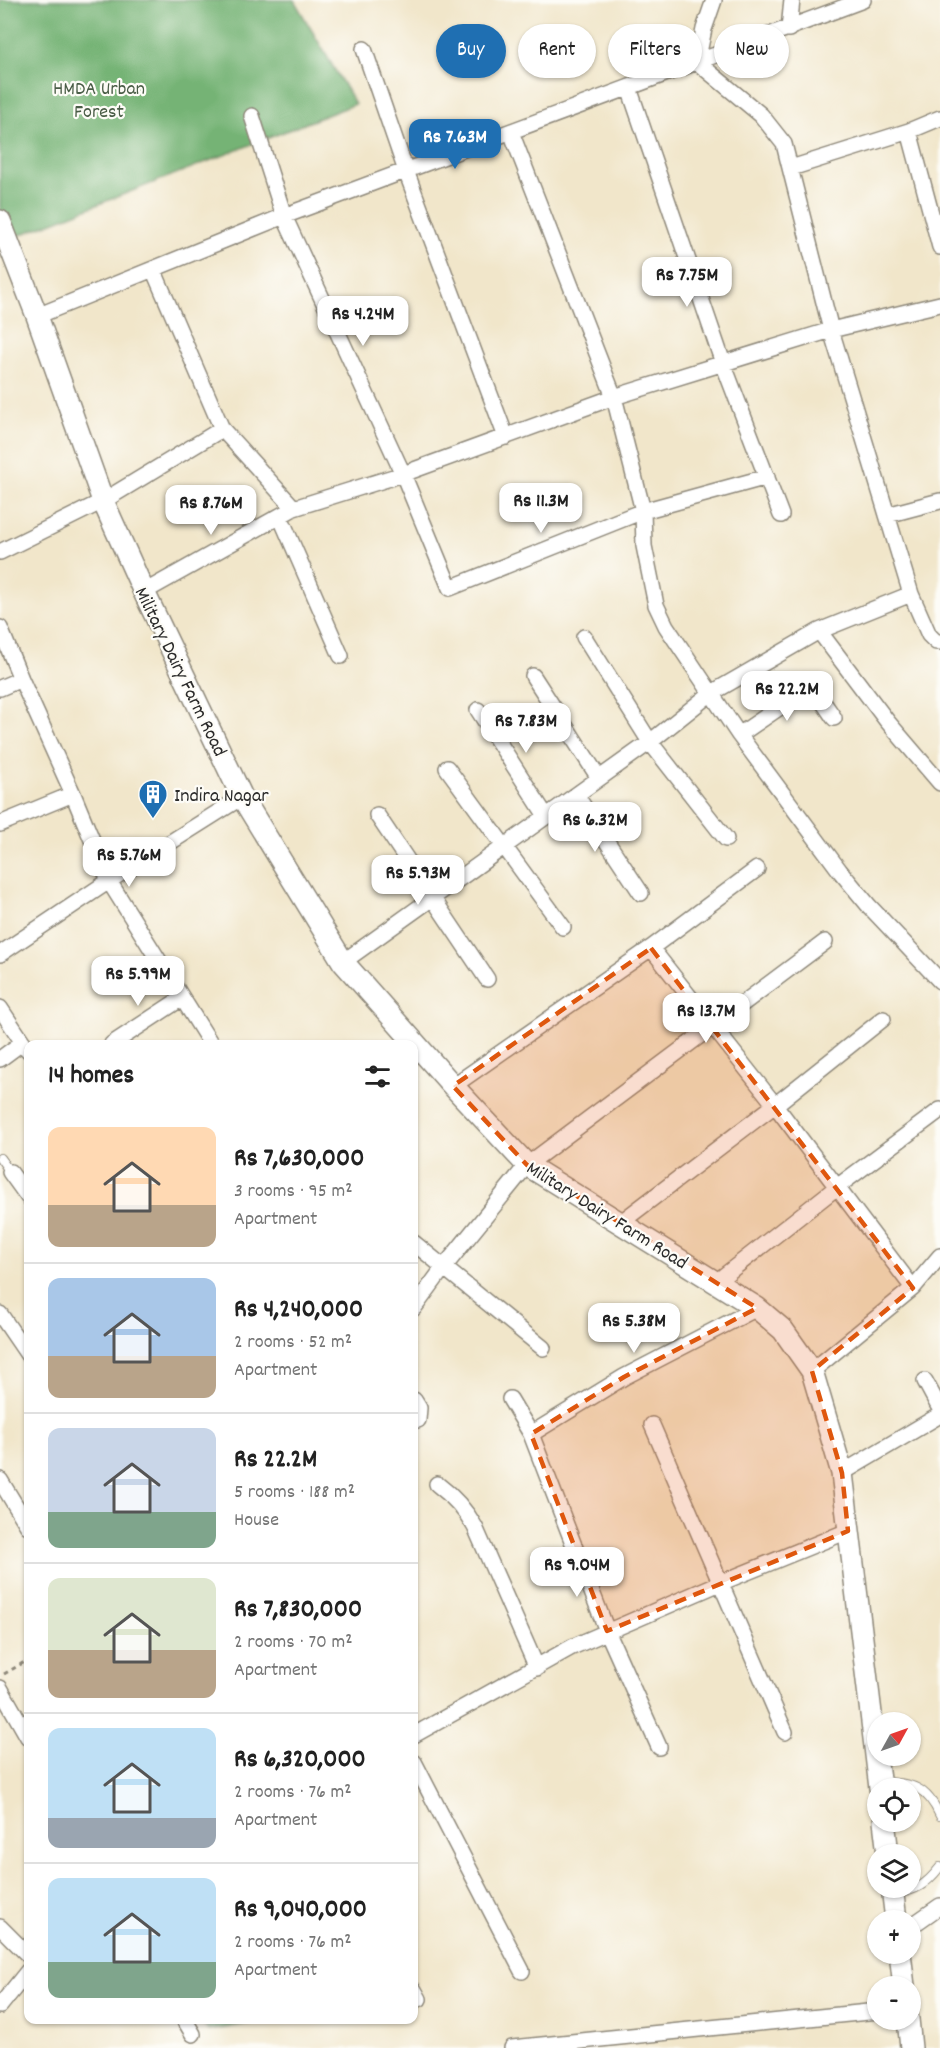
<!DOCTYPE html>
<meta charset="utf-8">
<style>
:root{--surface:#fff;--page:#f2f2f2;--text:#222;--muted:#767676;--line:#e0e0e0;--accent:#1f6fb2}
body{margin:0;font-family:Dekko,sans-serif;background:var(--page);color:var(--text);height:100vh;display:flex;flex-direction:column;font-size:22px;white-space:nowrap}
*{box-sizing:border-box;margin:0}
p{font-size:20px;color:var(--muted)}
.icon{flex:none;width:33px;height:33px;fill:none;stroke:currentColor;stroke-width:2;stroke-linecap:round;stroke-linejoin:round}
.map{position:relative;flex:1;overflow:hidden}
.sheet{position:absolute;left:24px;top:1040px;width:394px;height:984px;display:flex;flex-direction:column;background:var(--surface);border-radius:12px;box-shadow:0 2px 4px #0004}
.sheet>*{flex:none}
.banner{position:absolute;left:436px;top:24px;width:412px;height:54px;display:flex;gap:12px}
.needle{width:39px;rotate:50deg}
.controls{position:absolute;left:867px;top:1712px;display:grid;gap:12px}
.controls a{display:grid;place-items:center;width:54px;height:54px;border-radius:50%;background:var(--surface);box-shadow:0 2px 4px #0004;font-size:30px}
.price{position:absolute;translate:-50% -51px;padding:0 14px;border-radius:12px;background:#fff;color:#222;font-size:20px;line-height:39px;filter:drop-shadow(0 2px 3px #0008)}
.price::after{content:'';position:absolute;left:50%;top:36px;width:18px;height:14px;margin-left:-9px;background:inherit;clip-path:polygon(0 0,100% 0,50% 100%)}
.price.current{background:var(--accent);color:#fff}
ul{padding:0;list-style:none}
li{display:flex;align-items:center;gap:18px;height:150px;padding:0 24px}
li+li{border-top:2px solid var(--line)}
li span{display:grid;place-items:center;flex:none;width:168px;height:120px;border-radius:12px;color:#555}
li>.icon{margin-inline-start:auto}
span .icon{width:72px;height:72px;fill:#fffc;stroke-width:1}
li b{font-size:26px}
h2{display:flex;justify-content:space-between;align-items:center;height:72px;padding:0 24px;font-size:26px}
.pill{padding:0 21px;border-radius:27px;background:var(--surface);box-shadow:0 2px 4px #0004;font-size:21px;line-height:54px}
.pill.current{background:var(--accent);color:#fff}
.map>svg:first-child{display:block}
</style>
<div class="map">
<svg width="940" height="2048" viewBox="0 0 940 2048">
<rect width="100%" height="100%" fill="#fdfcf7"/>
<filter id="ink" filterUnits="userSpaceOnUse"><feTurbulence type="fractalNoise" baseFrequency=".0167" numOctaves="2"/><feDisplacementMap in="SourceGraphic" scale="12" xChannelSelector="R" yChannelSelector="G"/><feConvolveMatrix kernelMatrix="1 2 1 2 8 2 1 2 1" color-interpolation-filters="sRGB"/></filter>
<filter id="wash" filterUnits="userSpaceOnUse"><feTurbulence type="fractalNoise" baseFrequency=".008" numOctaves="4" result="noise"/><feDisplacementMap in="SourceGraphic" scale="24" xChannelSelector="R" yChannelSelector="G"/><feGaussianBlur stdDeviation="1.35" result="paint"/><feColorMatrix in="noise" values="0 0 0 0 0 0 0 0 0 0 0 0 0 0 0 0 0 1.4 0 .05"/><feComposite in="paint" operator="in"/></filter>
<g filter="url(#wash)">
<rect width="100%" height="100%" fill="#f1e6ca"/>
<path fill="#74b374" stroke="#506f50" stroke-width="1.5" d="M0 0H294L355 104 7 240 0 219Z
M200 2019H273L208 2031Z"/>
</g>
<g filter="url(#ink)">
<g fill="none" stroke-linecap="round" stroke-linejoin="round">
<g stroke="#8e887a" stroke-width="10">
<path id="service" d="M0 1158 10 1172
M881 1781C912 1784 926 1785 940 1816
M894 1894C916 1891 926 1885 940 1867"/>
</g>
<g stroke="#8e887a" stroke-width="18">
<path id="minor" d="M714 0 704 29 697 62 761 115 784 144 831 330 911 594 929 635 936 642H940
M789 29 792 0
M364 49 406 171 506 437
M629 88 723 363 781 515
M252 116 284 216 403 474 450 588 643 511 767 477
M909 131 940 247
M511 132 614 397 643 511 644 546 656 605 666 626 739 735 840 871 869 906 940 981
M791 168 909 131 940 118
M153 269 222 429 294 508
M37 316 284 216 863 0
M887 515 940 501
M280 516 341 656
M0 552 103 501 222 429
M144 592 294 508 403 474 614 397 831 330 940 304
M0 628 21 679 73 794 109 881 211 1044
M819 631 887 721 940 783
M584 637 650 742 726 839
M533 676 599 778
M0 688 21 679
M478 710 546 816
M739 735 802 692C817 688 826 707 834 718
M447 768 563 927
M576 795 641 893
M377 815 487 979
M0 824 73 794
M651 948 757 869
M0 954 109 881 242 797
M343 962 650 742 710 694 819 631 911 594
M0 1008 28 1050
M112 1044 182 998
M0 1059 23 1042
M453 1086 651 948 775 1105 913 1288
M10 1172 28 1197
M620 1223 775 1105 883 1019
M414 1243 543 1348
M716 1282 837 1187 940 1110
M414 1308 444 1267 527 1165 825 942
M0 1314 28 1355
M812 1371 913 1288 940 1256
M925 1381 940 1409
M510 1399 531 1434 607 1631 659 1747
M414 1400 419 1408 418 1420
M652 1425 785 1732
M531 1434 624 1377 757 1308
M842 1473 940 1415
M0 1480 28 1526
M437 1484C453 1496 465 1509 475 1527L537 1668
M0 1688 28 1737
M414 1735 572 1647 720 1583 848 1531
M414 1762 522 1971
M0 1927 28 1955
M910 1927 940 1906
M414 1990 419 1999
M0 2006 28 1971
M184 2019 193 2034
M512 2048 878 2011"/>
</g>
<g stroke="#8e887a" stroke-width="24">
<path id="secondary" d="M0 221 37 316 103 501 144 592 242 797 343 962 453 1086 527 1165 757 1308 783 1330 812 1371 842 1473 880 1788
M884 1821 888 1854
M892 1887 896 1920
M900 1953 904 1986
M908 2019 911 2048"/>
</g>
<path stroke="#8e887a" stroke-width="3" stroke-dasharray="4.5 4.5" stroke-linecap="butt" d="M4 1674 28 1660"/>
<use href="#service" stroke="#fff" stroke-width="8"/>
<use href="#minor" stroke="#fff" stroke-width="15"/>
<use href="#secondary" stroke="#fff" stroke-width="21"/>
</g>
</g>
<path fill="#df570e" fill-opacity="0.2" stroke="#df570e" stroke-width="4.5" stroke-dasharray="12 8" stroke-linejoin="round" d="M651 948 913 1288 812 1371 842 1473 848 1531 607 1631 531 1434 624 1377 757 1308 527 1165 453 1086Z"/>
<defs>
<g id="building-pin" transform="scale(1.5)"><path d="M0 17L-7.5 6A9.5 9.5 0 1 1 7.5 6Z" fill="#1f6fb2" stroke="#fdfcf7"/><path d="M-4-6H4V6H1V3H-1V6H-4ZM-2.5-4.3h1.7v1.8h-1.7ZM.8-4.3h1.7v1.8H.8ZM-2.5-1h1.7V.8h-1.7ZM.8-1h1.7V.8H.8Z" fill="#fff"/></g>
</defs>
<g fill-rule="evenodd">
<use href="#building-pin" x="153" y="794"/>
</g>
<g text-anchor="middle" stroke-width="4.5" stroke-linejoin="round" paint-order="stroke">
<g font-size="20" fill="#4a5d47" stroke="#fdfcf7">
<text x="99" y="94">HMDA Urban<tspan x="99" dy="23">Forest</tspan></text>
</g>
<g font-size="20" fill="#2b2b2b" stroke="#fdfcf7">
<text transform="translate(182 671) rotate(64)" y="7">Military Dairy Farm Road</text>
<text transform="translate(608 1214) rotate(32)" y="7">Military Dairy Farm Road</text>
</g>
<g font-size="20" fill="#2b2b2b" stroke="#fdfcf7" text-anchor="start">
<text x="174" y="801">Indira Nagar</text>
</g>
</g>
</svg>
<div class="controls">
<a><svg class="needle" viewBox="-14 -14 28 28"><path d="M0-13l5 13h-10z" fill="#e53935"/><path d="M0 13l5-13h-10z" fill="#767676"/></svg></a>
<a><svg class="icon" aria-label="locate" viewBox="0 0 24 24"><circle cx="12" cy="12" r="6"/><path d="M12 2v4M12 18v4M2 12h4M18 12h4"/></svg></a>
<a><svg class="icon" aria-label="layers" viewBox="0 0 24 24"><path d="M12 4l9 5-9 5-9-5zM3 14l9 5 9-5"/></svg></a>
<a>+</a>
<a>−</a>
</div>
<b class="price current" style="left:455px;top:170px">Rs 7.63M</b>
<b class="price" style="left:687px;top:308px">Rs 7.75M</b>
<b class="price" style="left:363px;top:347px">Rs 4.24M</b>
<b class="price" style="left:541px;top:534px">Rs 11.3M</b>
<b class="price" style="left:211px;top:536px">Rs 8.76M</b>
<b class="price" style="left:787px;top:722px">Rs 22.2M</b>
<b class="price" style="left:526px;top:754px">Rs 7.83M</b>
<b class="price" style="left:595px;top:853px">Rs 6.32M</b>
<b class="price" style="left:129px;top:888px">Rs 5.76M</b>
<b class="price" style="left:418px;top:906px">Rs 5.93M</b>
<b class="price" style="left:138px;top:1007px">Rs 5.99M</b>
<b class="price" style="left:706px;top:1044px">Rs 13.7M</b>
<b class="price" style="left:634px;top:1354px">Rs 5.38M</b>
<b class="price" style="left:577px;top:1598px">Rs 9.04M</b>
<div class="banner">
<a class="pill current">Buy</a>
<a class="pill">Rent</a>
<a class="pill">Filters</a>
<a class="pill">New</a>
</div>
<section class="sheet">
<h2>14 homes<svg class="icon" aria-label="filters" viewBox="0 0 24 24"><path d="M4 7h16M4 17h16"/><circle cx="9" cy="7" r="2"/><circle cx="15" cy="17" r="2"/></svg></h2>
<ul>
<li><span style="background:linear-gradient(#ffd9b3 65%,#b9a48a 0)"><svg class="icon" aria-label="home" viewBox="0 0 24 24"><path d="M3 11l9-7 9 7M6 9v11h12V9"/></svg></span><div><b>Rs 7,630,000</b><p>3 rooms · 95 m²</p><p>Apartment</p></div></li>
<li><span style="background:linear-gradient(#a9c7e8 65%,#b9a48a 0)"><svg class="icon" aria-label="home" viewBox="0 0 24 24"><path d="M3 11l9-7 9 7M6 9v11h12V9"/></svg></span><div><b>Rs 4,240,000</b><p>2 rooms · 52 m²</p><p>Apartment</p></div></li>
<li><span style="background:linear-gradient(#c9d6e8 70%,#7fa58c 0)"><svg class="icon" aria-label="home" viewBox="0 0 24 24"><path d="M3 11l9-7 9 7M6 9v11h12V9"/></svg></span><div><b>Rs 22.2M</b><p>5 rooms · 188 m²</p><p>House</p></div></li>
<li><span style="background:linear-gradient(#dfe7d0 60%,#b9a48a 0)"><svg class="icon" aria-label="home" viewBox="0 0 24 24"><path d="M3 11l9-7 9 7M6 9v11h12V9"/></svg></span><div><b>Rs 7,830,000</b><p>2 rooms · 70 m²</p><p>Apartment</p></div></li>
<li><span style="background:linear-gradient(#bfe0f5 75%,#9aa5b1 0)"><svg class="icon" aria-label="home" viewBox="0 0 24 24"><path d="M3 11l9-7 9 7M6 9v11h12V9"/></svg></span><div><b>Rs 6,320,000</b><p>2 rooms · 76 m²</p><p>Apartment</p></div></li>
<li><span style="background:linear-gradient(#bfe0f5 70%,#7fa58c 0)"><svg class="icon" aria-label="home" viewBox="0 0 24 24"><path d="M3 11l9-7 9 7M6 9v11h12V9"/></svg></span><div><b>Rs 9,040,000</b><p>2 rooms · 76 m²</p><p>Apartment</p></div></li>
</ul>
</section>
</div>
